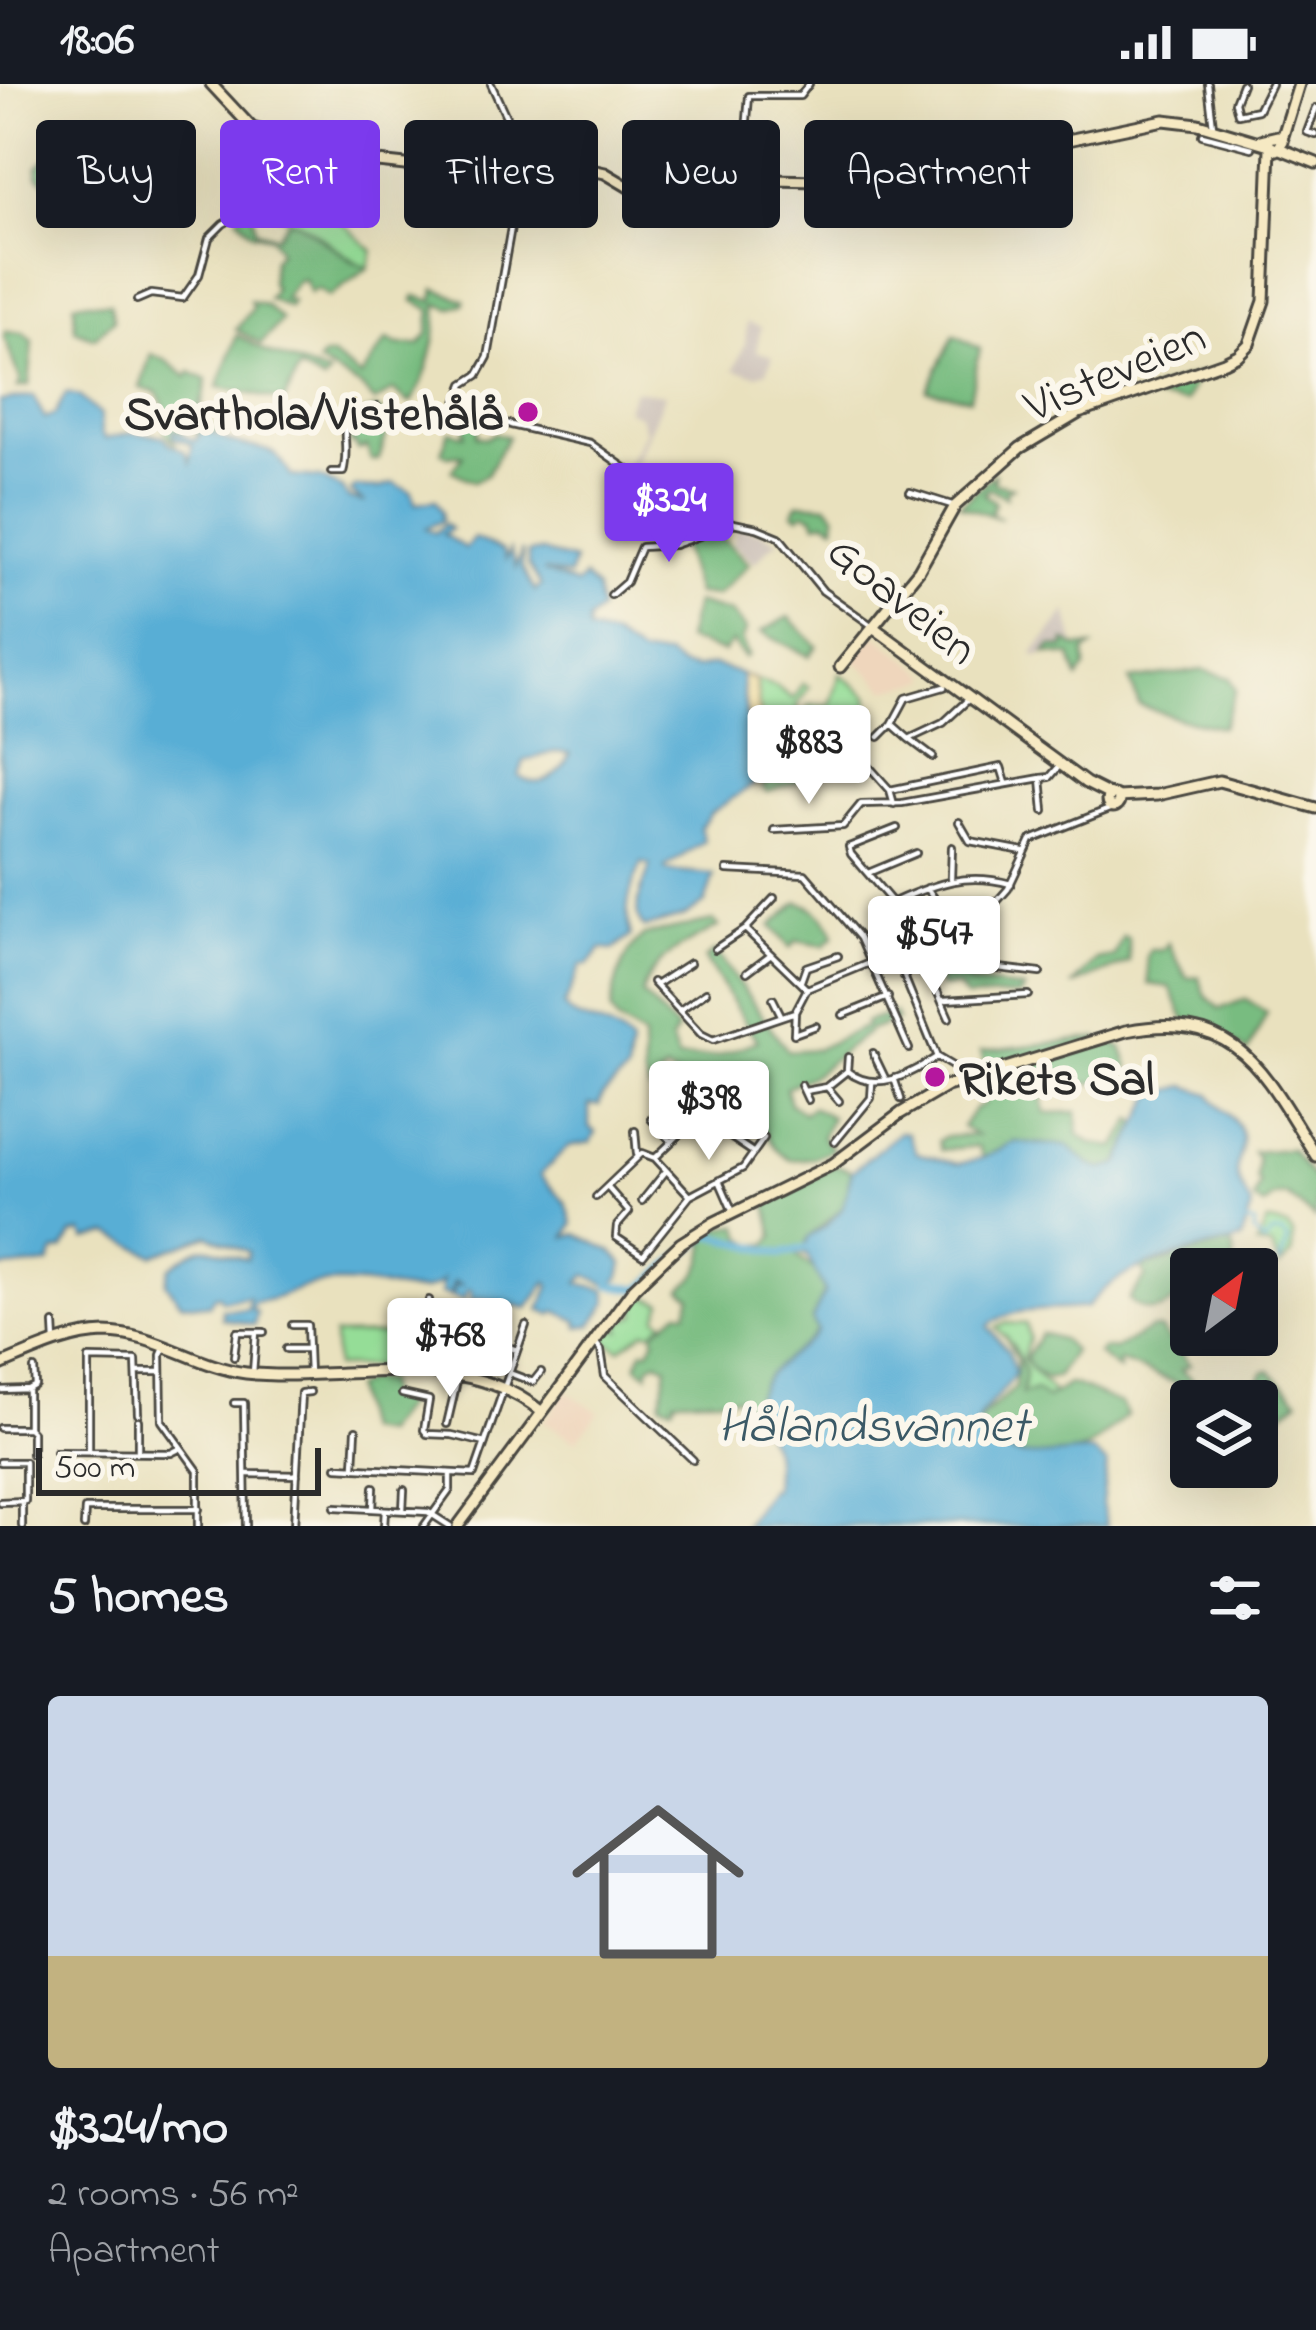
<!DOCTYPE html>
<meta charset="utf-8">
<style>
:root{--surface:#171b24;--page:#20242c;--text:#f1f3f6;--muted:#9ea1a6;--line:#363941;--accent:#7c3aed}
body{margin:0;font-family:"Indie Flower",sans-serif;background:var(--page);color:var(--text);height:100vh;display:flex;flex-direction:column;font-size:45px;white-space:nowrap}
*{box-sizing:border-box;margin:0}
p{font-size:39px;color:var(--muted)}
.icon{flex:none;width:66px;height:66px;fill:none;stroke:currentColor;stroke-width:2;stroke-linecap:round;stroke-linejoin:round}
.map{position:relative;height:1442px;overflow:hidden}
.sheet{display:flex;flex-direction:column;background:var(--surface);flex:1}
.sheet>*{flex:none}
.hud{position:absolute;left:36px;top:36px;width:1245px;height:108px;display:flex;gap:24px}
.needle{width:78px;rotate:32deg}
.tools{position:absolute;left:1170px;top:1164px;display:grid;gap:24px}
.tools a{display:grid;place-items:center;width:108px;height:108px;border-radius:12px;background:var(--surface);box-shadow:0 12px 48px #0002;font-size:60px}
.scale{position:absolute;left:36px;bottom:30px;width:285px;box-sizing:border-box;padding-left:12px;border:6px solid #2b2b2b;border-top:0;font-size:33px;line-height:42px;white-space:nowrap;color:#2b2b2b;-webkit-text-stroke:9px #fbf7ec;paint-order:stroke}
.price{position:absolute;translate:-50% -102px;padding:0 27px;border-radius:12px;background:#fff;color:#222;font-size:39px;line-height:78px;filter:drop-shadow(0 3px 6px #0008)}
.price::after{content:'';position:absolute;left:50%;top:72px;width:36px;height:27px;margin-left:-18px;background:inherit;clip-path:polygon(0 0,100% 0,50% 100%)}
.price.active{background:var(--accent);color:#fff}
ul{padding:0;list-style:none}
li{display:grid;align-content:center;gap:24px;height:636px;padding:0 48px}
li+li{border-top:3px solid var(--line)}
li span{display:grid;place-items:center;height:372px;border-radius:12px;color:#555}
li>.icon{margin-inline-start:auto}
span .icon{width:216px;height:216px;fill:#fffc;stroke-width:1}
li b{font-size:51px}
h2{display:flex;justify-content:space-between;align-items:center;height:144px;padding:0 48px;font-size:51px}
.chip{padding:0 42px;border-radius:12px;background:var(--surface);box-shadow:0 12px 48px #0002;font-size:42px;line-height:108px}
.chip.active{background:var(--accent);color:#fff}
.status{display:flex;justify-content:space-between;align-items:center;height:84px;padding:0 60px;background:var(--surface);direction:ltr}
.status svg{height:33px;fill:currentColor}
.map>svg:first-child{display:block}
</style>
<div class="status"><b>18:06</b><svg viewBox="0 0 49 12"><path d="M0 12V9h3v3zM5 12V6h3v6zM10 12V3h3v9zM15 12V0h3v12zM26 1h20v11H26zM47 4h2v5h-2z"/></svg></div>
<div class="map">
<svg width="1316" height="1442" viewBox="0 0 1316 1442">
<rect width="100%" height="100%" fill="#fbf7ec"/>
<filter id="ink" filterUnits="userSpaceOnUse"><feTurbulence type="fractalNoise" baseFrequency=".00833" numOctaves="2"/><feDisplacementMap in="SourceGraphic" scale="24" xChannelSelector="R" yChannelSelector="G"/><feConvolveMatrix kernelMatrix="1 2 1 2 8 2 1 2 1" color-interpolation-filters="sRGB"/></filter>
<filter id="wash" filterUnits="userSpaceOnUse"><feTurbulence type="fractalNoise" baseFrequency=".004" numOctaves="4" result="noise"/><feDisplacementMap in="SourceGraphic" scale="48" xChannelSelector="R" yChannelSelector="G"/><feGaussianBlur stdDeviation="2.7" result="paint"/><feColorMatrix in="noise" values="0 0 0 0 0 0 0 0 0 0 0 0 0 0 0 0 0 1.4 0 .05"/><feComposite in="paint" operator="in"/></filter>
<g filter="url(#wash)">
<rect width="100%" height="100%" fill="#e9e1be"/>
<path fill="#efd6bc" d="M875 551 928 591V596L887 606 852 574Z
M564 1306 599 1328 576 1357 542 1336 551 1330Z"/>
<path fill="#cdc2b9" d="M747 238 761 243 756 267 773 272 767 287 758 291 734 286 745 260Z
M634 306 665 310 633 384 627 380 645 347 640 332 626 326Z
M737 443 762 448 780 458 773 460 755 479 733 460Z
M1067 527 1076 563 1036 573 1033 570Z"/>
<path fill="#95dd97" stroke="#608461" stroke-width="3" d="M271 106 273 112 340 137 373 167 368 184C342 173 324 151 299 139 285 133 275 132 261 123Z
M204 312 199 332 221 348 199 346 197 354 196 347 188 342 182 347 175 344 172 351 175 359C165 351 162 340 164 328L169 336C190 340 196 332 204 312Z
M840 590 868 612 870 634 864 644 854 641V645L822 657 816 668 815 691 767 708 763 703 767 698 756 596 775 602 793 615 803 600 809 603 798 619 799 637 803 638 809 622H830Z
M1267 1138 1287 1143 1293 1150 1292 1170 1279 1183 1272 1163 1257 1161Z
M639 1211 663 1218 657 1233 664 1237 654 1248 645 1247 620 1265 602 1256 610 1244 621 1246 620 1239 636 1231V1224L630 1223Z
M1006 1239 1026 1240 1029 1254 1023 1275 1054 1310 1045 1315 1022 1311 1025 1288 1014 1262 996 1244Z
M394 1250 395 1282 335 1283 334 1251Z"/>
<path fill="#78bc80" stroke="#527456" stroke-width="3" d="M85 51 90 57 88 66 68 77 48 101 38 91 37 83 57 65Z
M252 125 256 147 276 152 288 137H296L352 177 368 184 329 213 317 204 310 209 304 195 297 197 284 214 292 217 289 223 268 215 274 205 271 198 273 175 279 168 271 153 252 149 237 132Z
M435 205 465 216 464 220 451 225 437 220C439 247 427 298 410 319L393 306 375 318 361 303 318 279 322 273 332 272 361 293 387 256 398 261H419L428 250 431 226 414 217 415 212 433 217Z
M250 217 265 221 282 236 261 260 236 245 253 224Z
M87 218 110 219 114 236 94 254 75 246 74 219Z
M5 248 23 249 33 257 29 301 18 303 21 295C12 281 12 269 4 254Z
M237 251 267 268 329 291 324 298 299 285 284 317 218 303Z
M954 251 980 265 970 314 927 306Z
M151 270 167 277 187 293 190 288 207 296 204 312 189 339 185 332H178L177 337 169 335 158 309 140 304Z
M1198 290 1186 318 1152 314 1153 306Z
M376 325 391 333C386 347 385 362 378 376H371L367 363 358 366 354 358 351 360 350 334Z
M464 326 481 330 477 352 487 354 495 349 508 353 487 390 474 398 452 387 463 371 447 372 442 368 449 347 465 351Z
M994 390V399L1012 403 1006 407V413L989 404 984 410 995 418 991 430 1002 435 960 421Z
M799 419 828 421 836 431 835 442 826 437 816 439 813 432 804 428 799 432 793 429Z
M715 447 749 480 716 512 696 510 681 459Z
M695 519 731 529 746 546 741 556 748 571 744 574 732 558 723 568 686 556Z
M789 533 817 562 809 572 761 548Z
M1065 557 1076 563H1092L1085 568 1086 583 1078 595 1071 572 1045 569 1052 562 1064 564Z
M1203 586 1230 594 1236 606 1222 643 1181 635 1139 621 1130 596Z
M798 818C814 821 829 837 834 852L824 862 796 857 790 864 771 842Z
M713 837 719 842C688 860 651 873 642 910L677 946 671 956 678 975 719 972 757 957 705 875 715 867 788 967 817 965 866 942 865 938 895 929 897 936 870 946 816 989 786 1004 790 1020 804 1029 812 1023 831 1033 822 1053 833 1065 814 1074 790 1076C769 1063 768 1047 756 1029 747 1016 728 1011 719 996L693 1001 665 987 650 1006 644 992 643 954 617 937 611 927C614 899 622 870 644 851Z
M1123 852 1129 855V878L1072 902 1097 876 1114 873Z
M1168 859 1187 894 1199 893 1206 912 1220 925 1246 915 1267 929 1248 968 1221 950 1186 939 1170 903 1149 900 1147 873 1150 866H1163Z
M968 877 970 880 964 887 969 899 1024 905 1020 911 966 914 958 903H940L937 894 951 893 953 885Z
M1097 954 1122 963 1129 983C1095 1014 1073 986 1042 1013L1045 1029 1077 1028 1079 1051 1092 1060 1116 1063 1133 1035 1138 1039 1118 1081 1102 1085 1090 1081 1067 1062 1015 1058 983 1074 978 1062 941 1066 939 1057 944 1053 976 1051 962 1043 974 1025 983 1021 991 1002 981 967Z
M1291 1065 1316 1099V1135L1286 1111 1274 1113 1264 1122 1254 1116 1260 1099 1257 1095 1258 1075 1253 1068Z
M836 1081 852 1087 842 1125 809 1153 805 1165 808 1171 793 1169 818 1189 825 1209 812 1235 817 1247C795 1274 754 1288 756 1328H749L742 1313 675 1315 673 1322 661 1319 667 1282 657 1277 650 1281 648 1290 637 1282 643 1266H649L655 1255 654 1248 679 1227 687 1228 691 1212 682 1205C686 1200 693 1197 696 1191 716 1162 691 1145 739 1141L744 1154 756 1161 768 1160 774 1152 766 1116Z
M1230 1159 1234 1165V1181L1191 1185 1187 1188 1189 1205C1171 1223 1150 1238 1129 1215L1146 1193 1141 1184Z
M1151 1245H1160L1190 1281 1181 1286 1195 1298 1189 1304 1119 1277V1286L1098 1270 1102 1265H1114Z
M1041 1249 1061 1255 1073 1267 1057 1293 1046 1295 1029 1282 1026 1274Z
M1005 1251 1025 1288 1022 1310 1036 1306 1046 1315 1068 1300C1087 1303 1102 1314 1121 1320L1127 1331C1116 1340 1093 1363 1082 1367 1042 1380 1005 1373 977 1343L983 1332 1015 1304 1017 1275Z
M1269 1286 1299 1316 1282 1329 1279 1339 1257 1330V1317L1225 1316 1240 1300 1256 1302 1263 1288Z
M369 1296 386 1297 387 1311 405 1321 383 1350 363 1347 353 1304Z"/>
<path fill="#eeda9e" stroke="#8c8264" stroke-width="3" d="M741 590 756 596 766 692 760 701 753 702 755 687Z"/>
<path fill="#59aed5" stroke="#426c80" stroke-width="3" fill-rule="evenodd" d="M66 309 79 312 100 331 101 350 105 355 131 349 163 352 170 360 185 367 190 378 192 361 173 353 172 346 195 357 201 349C215 349 219 353 231 358 265 369 271 357 291 392L320 394 342 405 348 414 364 419 351 408 355 403 379 404 393 399 412 408 415 419 436 416 442 427V437L426 444 435 449 445 440 451 445 443 450 465 464 474 454 503 467 506 475 510 466 516 483 522 466V484L535 507 541 502 528 481V469L541 467 574 477 569 492 543 487 577 501 584 493 596 505 600 526 588 537V547L613 553 640 571 667 572 680 582 694 585 713 581 741 590 754 700 711 729 700 744 704 757 665 784 667 787 714 791 705 819 685 832 644 844C628 826 645 802 650 781L642 779C631 804 622 825 631 852L613 866 601 865 588 881H581L564 922C576 942 610 934 631 961L627 989 603 1010 599 1021H589V1043L596 1048 591 1058 569 1062 540 1091 566 1119 573 1140 566 1153 577 1150 612 1167 623 1179 620 1193 610 1202 586 1191 579 1199 606 1206 608 1218 592 1241 579 1243 578 1237 556 1227 552 1231 540 1226 550 1202 547 1198 528 1224 483 1215 471 1216 472 1207 468 1205 464 1216 452 1213 455 1201H463L454 1198 449 1212 441 1210 442 1197C425 1214 400 1204 378 1202 358 1200 329 1197 309 1202 288 1207 280 1216 254 1218L251 1225 257 1228 254 1241 222 1234V1225H247L249 1213 222 1216 219 1211 214 1212 209 1221 181 1219 166 1199 169 1184C211 1153 202 1164 247 1175L248 1168 208 1151 154 1171 110 1150 86 1155 82 1148 72 1150 64 1165 54 1168 49 1180 0 1184V317L33 312 45 334 55 330ZM554 668 570 669C562 690 541 708 519 692L524 677Z
M1185 1002 1210 1010C1219 1027 1235 1032 1241 1048 1246 1062 1236 1073 1237 1087 1237 1099 1247 1113 1252 1124L1241 1156C1187 1171 1123 1176 1087 1223 1058 1228 1009 1220 988 1243L1008 1267 1015 1289C1006 1310 982 1321 976 1342 1001 1387 1051 1368 1093 1368L1107 1380 1102 1420 1107 1442H744L769 1405H773C773 1394 777 1375 771 1361 761 1338 747 1326 762 1300 775 1278 801 1267 817 1247L812 1235 825 1208 804 1165 809 1153 826 1142 842 1125 852 1087 900 1048 908 1049 917 1069 958 1080 983 1074 1015 1058 1068 1062 1090 1081 1102 1085 1118 1081 1153 1011Z"/>
<g fill="none" stroke-linecap="round" stroke-linejoin="round">
<path stroke="#59aed5" stroke-width="3" d="M1246 1138 1255 1140 1253 1148 1264 1159 1272 1150H1282L1288 1157 1279 1180"/>
<path stroke="#59aed5" stroke-width="8" d="M610 1201 641 1205 708 1150 782 1170 804 1165"/>
</g>
</g>
<g filter="url(#ink)">
<g fill="none" stroke-linecap="round" stroke-linejoin="round">
<g stroke="#484641" stroke-width="10">
<path id="street" d="M491 0 509 39 571 51 569 82
M1208 0 1213 42
M1242 0 1235 18 1238 30 1258 26 1271 0
M1316 24 1307 48 1316 51
M1202 51 1252 64
M742 95 749 12H800L809 0
M137 216 151 210 183 214 199 191 209 154 223 140 257 121 287 55
M457 321 511 341 590 359 628 386 724 437 757 444 779 453 823 507 871 541
M450 337 464 300 478 291 488 273 521 87
M331 388H343C349 368 342 350 346 336L377 323
M910 408 955 422
M611 511 626 498 641 463 674 461 730 441
M892 640 906 614 944 603
M879 653 892 640 909 655 943 639 970 614
M909 655 933 673
M816 692 865 678 890 706 894 720
M890 706 1001 683 1006 699
M1044 727 1041 694 1050 693 1061 680
M959 738 970 757 1023 767
M897 744 849 763 851 770 904 832 949 934
M774 746 843 742 861 720 902 719 1041 694
M727 786 805 790 860 854 909 965
M868 789 916 769
M951 794 952 763
M927 804 939 821
M896 817C937 799 967 788 1011 800
M745 845 807 905
M952 848 974 881 1040 889
M715 865 745 845 774 814
M895 870 937 973
M747 888 771 870
M801 897 806 883 838 872
M653 898 701 950 713 956 795 928
M656 901 690 879
M773 915 781 931
M944 916 1028 911
M680 926 706 908
M843 931 888 913
M816 942 794 950 795 928 807 905 984 832 1008 805 1031 756 1112 724
M873 969 886 996
M937 973 957 985 961 997
M847 987 848 973
M894 994 901 1015
M801 1001 808 1016
M715 1003 714 1042 754 1069
M827 1003 847 987C876 1010 910 990 937 973
M805 1007 827 1003 839 1017
M651 1035 671 1057
M635 1047 637 1070
M737 1057 754 1031
M835 1058 871 1014 872 999
M655 1074 686 1044 690 1018 669 1005
M719 1096 733 1128
M608 1104 629 1128 617 1142 616 1153 643 1171 690 1112 743 1084 764 1054
M596 1113 642 1069 655 1074 690 1112
M642 1117 666 1087
M429 1216 420 1255 437 1263 438 1288
M54 1240 55 1258
M292 1241H307L309 1290
M457 1246 517 1266
M594 1257 601 1266 605 1292 693 1376
M165 1262 161 1271 162 1337 198 1387V1442
M286 1265H308
M234 1273 237 1248H264
M472 1280 486 1256
M138 1288H161
M253 1289 256 1248
M512 1290 533 1298 541 1288
M28 1305 35 1301 34 1285
M0 1306 28 1305V1344H0
M402 1310 429 1316 424 1346 427 1350 452 1351 485 1359
M234 1319H244L246 1442
M138 1336V1369
M447 1340 458 1293
M28 1344 32 1348V1370
M56 1368 171 1369 181 1364
M89 1368V1275L136 1276 138 1330
M0 1378H25V1417L0 1418
M354 1382 356 1346
M337 1383 474 1390 526 1241
M248 1390 297 1391
M335 1423 428 1428 450 1442
M373 1425 374 1403
M403 1426 404 1406
M22 1442V1418
M84 1442 85 1425H199
M294 1442 301 1309 310 1308
M384 1442 385 1426
M424 1442 450 1406V1391"/>
</g>
<g stroke="#484641" stroke-width="15">
<path id="secondary" d="M211 0 252 44 378 78 451 86 587 85 605 89 632 105 661 110 724 95 865 98 1164 36 1198 40 1269 61
M1282 55 1299 0
M1261 56 1278 52 1283 57 1277 66 1269 61
M1281 65 1316 79
M873 543 1086 699 1110 711
M840 583 919 486 955 422 1020 364 1079 329 1224 278 1238 271 1249 260 1264 217 1270 64
M1107 717a6 6 0 1 1 12 0a6 6 0 1 1-12 0Z
M1117 713 1157 711 1219 697 1316 724
M0 1281C34 1267 68 1250 105 1249 155 1249 197 1283 246 1289 342 1300 460 1260 542 1328
M458 1442 634 1204 681 1159 713 1139 833 1080 901 1029 947 1002 1126 947C1240 924 1265 992 1316 1072"/>
</g>
<use href="#street" stroke="#fff" stroke-width="4.5"/>
<use href="#secondary" stroke="#f6e9c3" stroke-width="9"/>
</g>
</g>
<g fill="#b5179e" stroke="#fbf7ec" stroke-width="4.5">
<circle cx="528" cy="328" r="12"/>
<circle cx="935" cy="993" r="12"/>
</g>
<g text-anchor="middle" stroke-width="12" stroke-linejoin="round" paint-order="stroke">
<g font-size="48" fill="#2b2b2b" stroke="#fbf7ec">
<text transform="translate(1114 285) rotate(-23)" y="17">Visteveien</text>
<text transform="translate(904 514) rotate(39)" y="17">Goaveien</text>
</g>
<g font-size="48" font-weight="bold" fill="#2b2b2b" stroke="#fbf7ec" text-anchor="end">
<text x="504" y="345">Svarthola/Vistehålå</text>
<text x="959" y="1010" text-anchor="start">Rikets Sal</text>
</g>
<g font-size="51" font-style="italic" fill="#3b5966" stroke="#fbf7ec">
<text x="873" y="1357">Hålandsvannet</text>
</g>
</g>
</svg>
<div class="tools">
<a><svg class="needle" viewBox="-14 -14 28 28"><path d="M0-13l5 13h-10z" fill="#e53935"/><path d="M0 13l5-13h-10z" fill="#9ea1a6"/></svg></a>
<a><svg class="icon" aria-label="layers" viewBox="0 0 24 24"><path d="M12 4l9 5-9 5-9-5zM3 14l9 5 9-5"/></svg></a>
</div>
<div class="scale">500 m</div>
<b class="price active" style="left:669px;top:481px">$324</b>
<b class="price" style="left:809px;top:723px">$883</b>
<b class="price" style="left:934px;top:914px">$547</b>
<b class="price" style="left:709px;top:1079px">$398</b>
<b class="price" style="left:450px;top:1316px">$768</b>
<div class="hud">
<a class="chip">Buy</a>
<a class="chip active">Rent</a>
<a class="chip">Filters</a>
<a class="chip">New</a>
<a class="chip">Apartment</a>
</div>
</div>
<section class="sheet">
<h2>5 homes<svg class="icon" aria-label="filters" viewBox="0 0 24 24"><path d="M4 7h16M4 17h16"/><circle cx="9" cy="7" r="2"/><circle cx="15" cy="17" r="2"/></svg></h2>
<ul>
<li><span style="background:linear-gradient(#c9d6e8 70%,#c2b280 0)"><svg class="icon" aria-label="home" viewBox="0 0 24 24"><path d="M3 11l9-7 9 7M6 9v11h12V9"/></svg></span><div><b>$324/mo</b><p>2 rooms · 56 m²</p><p>Apartment</p></div></li>
</ul>
</section>
